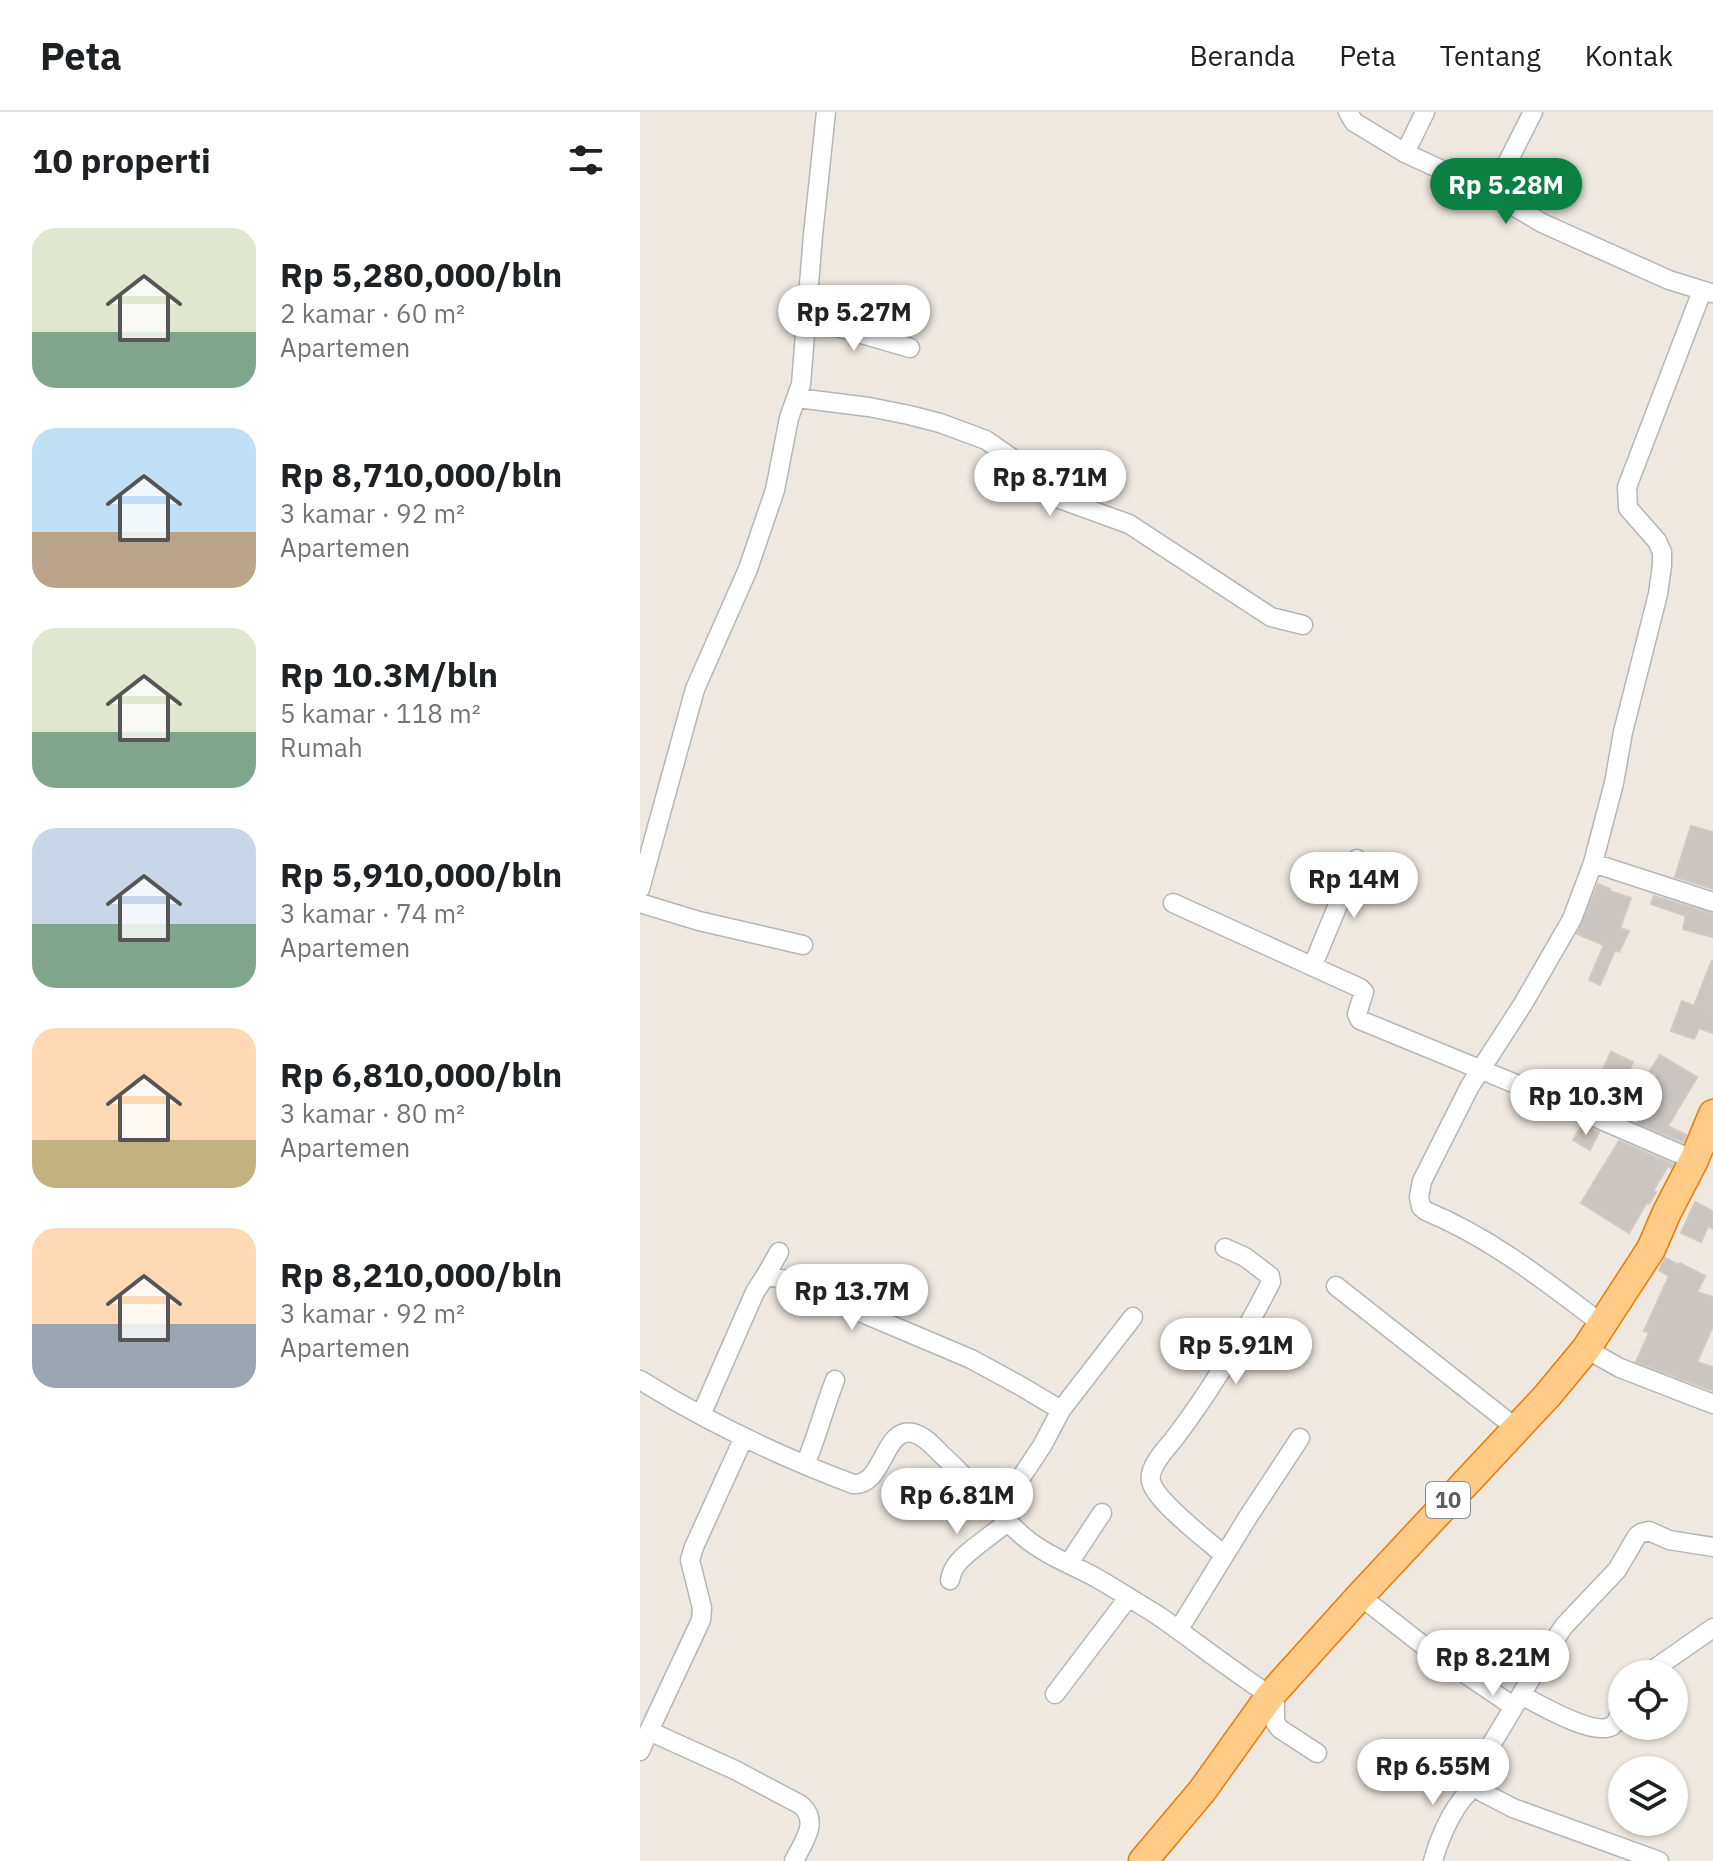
<!DOCTYPE html>
<html lang="id">
<meta charset="utf-8">
<style>
:root{--surface:#fff;--page:#f2f2f2;--text:#202124;--muted:#757577;--line:#e0e0e0;--accent:#0b8043}
body{margin:0;font-family:"IBM Plex Sans",sans-serif;background:var(--page);color:var(--text);height:100vh;display:flex;flex-direction:column;font-size:30px;white-space:nowrap}
*{box-sizing:border-box;margin:0}
p{font-size:26px;color:var(--muted)}
.icon{flex:none;width:44px;height:44px;fill:none;stroke:currentColor;stroke-width:2;stroke-linecap:round;stroke-linejoin:round}
.map{position:relative;flex:1;overflow:hidden}
.sheet{display:flex;flex-direction:column;background:var(--surface);width:640px}
.sheet>*{flex:none}
.tools{position:absolute;left:968px;top:1548px;display:grid;gap:16px}
.tools a{display:grid;place-items:center;width:80px;height:80px;border-radius:50%;background:var(--surface);box-shadow:0 2px 6px #0004;font-size:40px}
.price{position:absolute;translate:-50% -68px;padding:0 18px;border-radius:28px;background:#fff;color:#222;font-size:26px;line-height:52px;filter:drop-shadow(0 2px 4px #0008)}
.price::after{content:'';position:absolute;left:50%;top:48px;width:24px;height:18px;margin-left:-12px;background:inherit;clip-path:polygon(0 0,100% 0,50% 100%)}
.price.on{background:var(--accent);color:#fff}
ul{padding:0;list-style:none}
li{display:flex;align-items:center;gap:24px;height:200px;padding:0 32px}
li span{display:grid;place-items:center;flex:none;width:224px;height:160px;border-radius:24px;color:#555}
li>.icon{margin-inline-start:auto}
span .icon{width:96px;height:96px;fill:#fffc;stroke-width:1}
li b{font-size:34px}
h2{display:flex;justify-content:space-between;align-items:center;height:96px;padding:0 32px;font-size:34px}
header{display:flex;align-items:center;gap:48px;box-sizing:border-box;height:112px;padding:0 40px;background:var(--surface);border-bottom:2px solid var(--line)}
header strong{font-size:38px}
nav{display:flex;gap:44px;margin-inline-start:auto;font-size:28px}
main{display:flex;flex:1;min-height:0}
.map>svg:first-child{display:block}
</style>
<header>
<strong>Peta</strong>
<nav><a>Beranda</a><a>Peta</a><a>Tentang</a><a>Kontak</a></nav>
</header>
<main>
<section class="sheet">
<h2>10 properti<svg class="icon" aria-label="filters" viewBox="0 0 24 24"><path d="M4 7h16M4 17h16"/><circle cx="9" cy="7" r="2"/><circle cx="15" cy="17" r="2"/></svg></h2>
<ul>
<li><span style="background:linear-gradient(#dfe7d0 65%,#7fa58c 0)"><svg class="icon" aria-label="home" viewBox="0 0 24 24"><path d="M3 11l9-7 9 7M6 9v11h12V9"/></svg></span><div><b>Rp 5,280,000/bln</b><p>2 kamar · 60 m²</p><p>Apartemen</p></div></li>
<li><span style="background:linear-gradient(#bfe0f5 65%,#b9a48a 0)"><svg class="icon" aria-label="home" viewBox="0 0 24 24"><path d="M3 11l9-7 9 7M6 9v11h12V9"/></svg></span><div><b>Rp 8,710,000/bln</b><p>3 kamar · 92 m²</p><p>Apartemen</p></div></li>
<li><span style="background:linear-gradient(#dfe7d0 65%,#7fa58c 0)"><svg class="icon" aria-label="home" viewBox="0 0 24 24"><path d="M3 11l9-7 9 7M6 9v11h12V9"/></svg></span><div><b>Rp 10.3M/bln</b><p>5 kamar · 118 m²</p><p>Rumah</p></div></li>
<li><span style="background:linear-gradient(#c9d6e8 60%,#7fa58c 0)"><svg class="icon" aria-label="home" viewBox="0 0 24 24"><path d="M3 11l9-7 9 7M6 9v11h12V9"/></svg></span><div><b>Rp 5,910,000/bln</b><p>3 kamar · 74 m²</p><p>Apartemen</p></div></li>
<li><span style="background:linear-gradient(#ffd9b3 70%,#c2b280 0)"><svg class="icon" aria-label="home" viewBox="0 0 24 24"><path d="M3 11l9-7 9 7M6 9v11h12V9"/></svg></span><div><b>Rp 6,810,000/bln</b><p>3 kamar · 80 m²</p><p>Apartemen</p></div></li>
<li><span style="background:linear-gradient(#ffd9b3 60%,#9aa5b1 0)"><svg class="icon" aria-label="home" viewBox="0 0 24 24"><path d="M3 11l9-7 9 7M6 9v11h12V9"/></svg></span><div><b>Rp 8,210,000/bln</b><p>3 kamar · 92 m²</p><p>Apartemen</p></div></li>
</ul>
</section>
<div class="map">
<svg width="1073" height="1749" viewBox="0 0 1073 1749">
<rect width="100%" height="100%" fill="#eee8e0"/>
<path fill="#cac5c0" stroke="#d2c9be" stroke-width="2" d="M1051 714 1073 720V777L1035 765Z
M958 772 970 777 969 779 991 786 980 816 989 819 979 840 975 838 960 873 949 868 964 833 937 822Z
M1014 784 1073 802V825L1043 817 1046 804 1011 792Z
M1072 848 1073 921 1059 916 1054 927 1031 919 1042 889 1054 894Z
M971 940 993 950 969 998 936 984 945 964 957 970Z
M1020 943 1057 965 1028 1014 1046 1023 1043 1030 997 1011 1003 998 998 995 1017 963 1010 959Z
M942 1013 959 1020 950 1038 933 1028Z
M979 1029 1033 1052 1031 1056 1028 1054 1013 1079 1016 1080 1009 1092 1007 1090 989 1121 941 1091Z
M1055 1090 1073 1099V1117L1068 1114 1061 1130 1041 1121Z
M1025 1146 1039 1153 1040 1151 1065 1164 1057 1180 1073 1185V1214L1057 1250 1073 1255V1279L996 1250 1009 1221 1004 1219 1029 1164 1019 1158Z"/>
<g fill="none" stroke-linecap="round" stroke-linejoin="round">
<g stroke="#b2b6b9" stroke-width="21">
<path id="minor" d="M708 0 714 10 765 41 852 81 902 111 1029 168 1071 181
M765 41 785 0
M852 81 893 0
M166 211 201 216 270 236
M157 286 229 295 269 303 300 311 346 328 376 349 401 375 417 386 489 412 631 505 663 513
M953 751 1073 790
M0 777 55 577 108 457 135 378 149 306 161 272 173 123 186 0
M0 791 59 809 163 833
M533 791 720 876 724 880 717 902 720 908 922 991 1054 1048
M673 853 717 747
M126 1163 139 1140
M696 1174 876 1316
M962 1212C905 1169 853 1127 786 1099L781 1095 779 1085 782 1069 830 974 883 892 932 807 953 751 974 671 983 620 1018 482 1022 453V440L1017 429 988 396 987 375 1062 179
M946 1237 980 1256 1073 1292
M0 1268C67 1310 139 1344 213 1372 244 1375 243 1314 273 1321 285 1324 294 1335 302 1343 331 1369 355 1400 384 1425 404 1442 430 1452 453 1464 473 1475 492 1488 511 1499 527 1509 541 1520 556 1531 580 1549 606 1567 630 1584L635 1590V1610L640 1617 677 1641
M61 1303 115 1180 126 1163 158 1171 182 1184 331 1247 379 1273 421 1298
M165 1353C177 1325 184 1296 195 1268
M358 1400 402 1334 421 1298 493 1205
M584 1443C568 1429 514 1388 511 1369 508 1355 526 1337 534 1327 571 1278 603 1225 631 1170L630 1164 605 1145 585 1136
M429 1451 462 1401
M310 1468C311 1464 312 1459 315 1455 322 1442 354 1422 367 1410
M720 1484 784 1534 873 1594
M539 1517 608 1405 660 1326
M1007 1562 1073 1516
M415 1582 488 1486
M881 1583C898 1592 954 1625 972 1614 977 1611 979 1603 982 1598
M9 1619 61 1508 62 1496 50 1448 54 1435 104 1325
M0 1639 9 1619 95 1658 161 1693C180 1710 163 1730 154 1749
M793 1749C800 1724 815 1688 837 1673
M1019 1749 873 1696 842 1680 837 1673 836 1668 842 1648 908 1538 924 1514 977 1458 997 1424 1001 1421 1009 1419 1029 1428 1073 1435"/>
</g>
<g stroke="#ee7a00" stroke-width="31">
<path id="highway" d="M503 1749 562 1679 630 1584 720 1484 907 1284 946 1237 1011 1137 1027 1100 1054 1048 1073 1002"/>
</g>
<use href="#minor" stroke="#fff" stroke-width="18"/>
<use href="#highway" stroke="#ffcb86" stroke-width="28"/>
</g>
<g text-anchor="middle" stroke-width="8" stroke-linejoin="round" paint-order="stroke">
<rect fill="#fff" stroke="#8b8f92" stroke-width="2" x="786" y="1370" width="44" height="36" rx="6"/>
<g font-size="22" font-weight="bold" fill="#595f63">
<text x="808" y="1396">10</text>
</g>
</g>
</svg>
<div class="tools">
<a><svg class="icon" aria-label="locate" viewBox="0 0 24 24"><circle cx="12" cy="12" r="6"/><path d="M12 2v4M12 18v4M2 12h4M18 12h4"/></svg></a>
<a><svg class="icon" aria-label="layers" viewBox="0 0 24 24"><path d="M12 4l9 5-9 5-9-5zM3 14l9 5 9-5"/></svg></a>
</div>
<b class="price on" style="left:866px;top:114px">Rp 5.28M</b>
<b class="price" style="left:214px;top:241px">Rp 5.27M</b>
<b class="price" style="left:410px;top:406px">Rp 8.71M</b>
<b class="price" style="left:714px;top:808px">Rp 14M</b>
<b class="price" style="left:946px;top:1025px">Rp 10.3M</b>
<b class="price" style="left:212px;top:1220px">Rp 13.7M</b>
<b class="price" style="left:596px;top:1274px">Rp 5.91M</b>
<b class="price" style="left:317px;top:1424px">Rp 6.81M</b>
<b class="price" style="left:853px;top:1586px">Rp 8.21M</b>
<b class="price" style="left:793px;top:1695px">Rp 6.55M</b>
</div>
</main>
